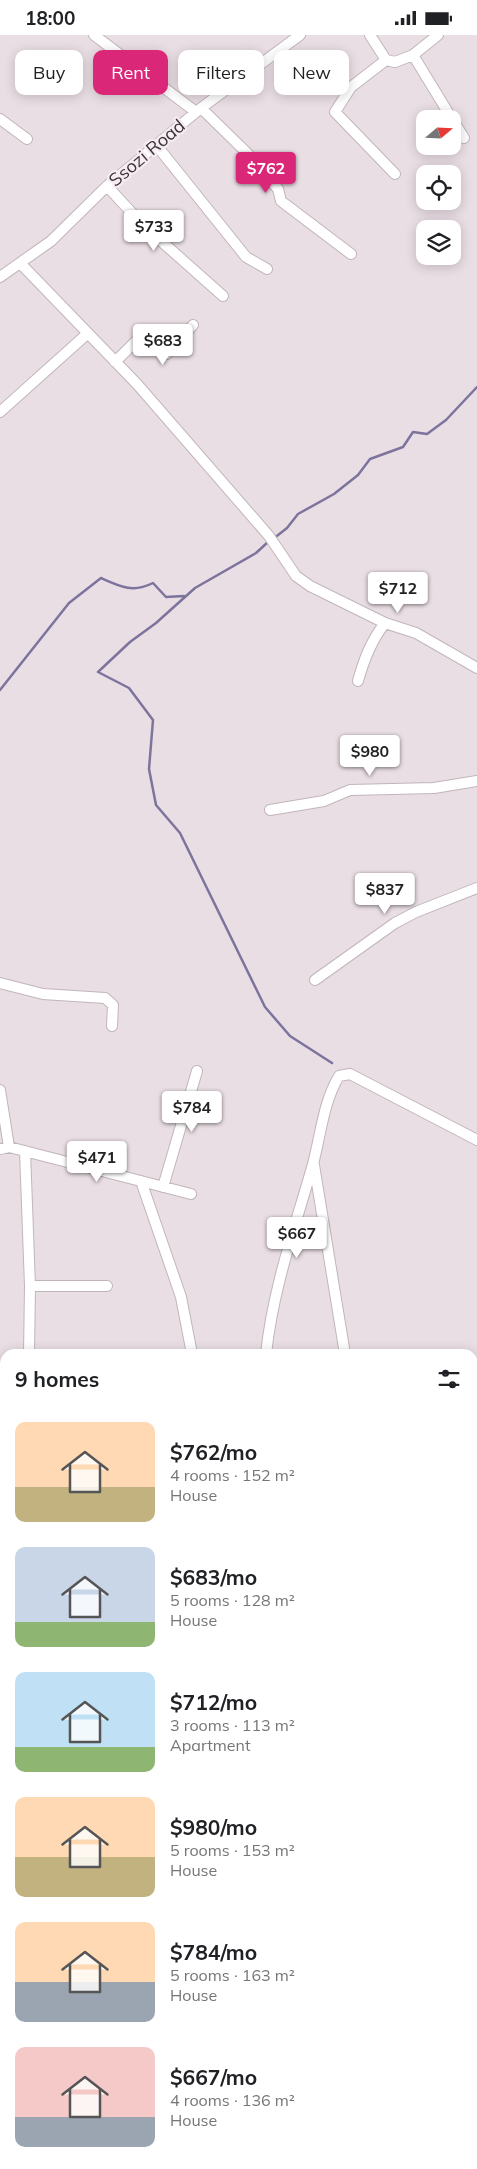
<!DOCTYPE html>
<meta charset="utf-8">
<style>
:root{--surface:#fff;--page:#f6f6f6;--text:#202124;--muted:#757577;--accent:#db2777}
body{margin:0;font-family:Mulish,sans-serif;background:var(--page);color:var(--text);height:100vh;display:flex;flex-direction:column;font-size:19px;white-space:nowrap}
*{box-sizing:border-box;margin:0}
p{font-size:16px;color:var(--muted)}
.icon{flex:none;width:28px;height:28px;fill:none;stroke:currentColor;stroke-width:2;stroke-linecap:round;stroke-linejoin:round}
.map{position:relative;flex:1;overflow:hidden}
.panel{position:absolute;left:0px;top:1314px;width:478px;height:821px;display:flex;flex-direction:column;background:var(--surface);border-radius:15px 15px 0 0;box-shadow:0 2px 12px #0003}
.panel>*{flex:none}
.banner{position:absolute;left:15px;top:15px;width:448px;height:45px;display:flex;gap:10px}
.needle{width:32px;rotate:71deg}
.fabs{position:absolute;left:416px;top:75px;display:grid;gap:10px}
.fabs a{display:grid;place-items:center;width:45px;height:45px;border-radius:10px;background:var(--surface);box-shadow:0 2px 12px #0003;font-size:25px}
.price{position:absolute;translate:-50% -42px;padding:0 11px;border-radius:5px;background:#fff;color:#222;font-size:16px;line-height:32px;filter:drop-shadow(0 1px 2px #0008)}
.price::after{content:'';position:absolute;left:50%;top:30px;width:15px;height:11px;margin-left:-8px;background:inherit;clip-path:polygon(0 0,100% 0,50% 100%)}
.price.selected{background:var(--accent);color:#fff}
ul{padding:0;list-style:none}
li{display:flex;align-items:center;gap:15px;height:125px;padding:0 15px}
li span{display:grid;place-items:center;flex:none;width:140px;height:100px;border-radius:10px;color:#555}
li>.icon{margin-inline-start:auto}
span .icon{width:60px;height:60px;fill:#fffc;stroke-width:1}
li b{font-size:21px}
h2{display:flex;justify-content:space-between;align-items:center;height:60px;padding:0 15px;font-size:21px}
.chip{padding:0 18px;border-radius:10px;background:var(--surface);box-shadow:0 2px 12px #0003;font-size:18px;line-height:45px}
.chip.selected{background:var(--accent);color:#fff}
.status{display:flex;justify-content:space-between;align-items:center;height:35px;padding:0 25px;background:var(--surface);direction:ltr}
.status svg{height:14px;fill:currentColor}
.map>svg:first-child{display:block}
</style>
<div class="status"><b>18:00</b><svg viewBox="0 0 49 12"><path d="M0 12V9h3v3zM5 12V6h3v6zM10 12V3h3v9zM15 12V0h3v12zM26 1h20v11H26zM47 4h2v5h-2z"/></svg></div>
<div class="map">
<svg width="477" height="2134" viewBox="0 0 477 2134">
<rect width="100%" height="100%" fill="#eadee5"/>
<path fill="#e4d1dc" d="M294 2130H396L399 2134H302Z"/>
<path fill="#f7b3a5" d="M0 1579H5V1605L0 1604Z"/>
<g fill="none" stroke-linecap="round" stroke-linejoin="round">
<path stroke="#7d749d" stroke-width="2.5" d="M273 504 287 493 298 479 334 459 358 440 370 424 403 412 413 397 427 399 446 385 477 352
M268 507 256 518 195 553 156 588 130 607 98 637 129 653 153 685 149 734 156 770 180 798 265 972 290 1001 332 1028
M0 655 69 568 101 543C121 552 133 558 153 548L166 562 184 561"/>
<g stroke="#c1b5bc" stroke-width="12">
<path id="minor" d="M94 0 196 77
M370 0 386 25 395 27 413 20 452 84
M413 20 438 0
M386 25 351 52 335 77 395 139
M201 73 247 118 278 154 281 166 351 219
M0 84 27 104
M452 84 464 103
M157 111 246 222 267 234
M107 151 143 190 223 261
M21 229 137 349 269 501 296 541 310 551 385 588
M0 242 51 206 107 151 201 73 300 0
M115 327 140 302 145 300 167 319 193 290
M0 377 87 299
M358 646C364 624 371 606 385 588L416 598 477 633
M270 775 324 766 350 755 434 753 477 746
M315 945 395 888 416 877 477 853
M0 948 43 959 105 963 113 970 112 991
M0 1055 9 1112
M0 1114 9 1112 191 1159
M25 1116 30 1251 29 1319
M314 1130 345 1319
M141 1146 181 1262 192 1319
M163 1152 197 1036
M30 1251H107
M266 1319C273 1253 295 1192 313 1129 321 1099 323 1068 339 1041L350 1039 477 1105
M0 1430 5 1428
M472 1491 477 1495
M0 1604 5 1605
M472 1646 477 1650
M0 1718 5 1717
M472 1726 477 1732
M0 1850 5 1849
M0 1980 5 1967
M472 2106 477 2102
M160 2130 167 2134
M287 2130 296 2134
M448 2130 453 2134
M120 2134V2130"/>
</g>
<use href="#minor" stroke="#fff" stroke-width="10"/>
</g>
<g text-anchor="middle" stroke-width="4.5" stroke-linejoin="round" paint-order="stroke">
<g font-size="18" fill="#383336" stroke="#f7ebf2">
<text transform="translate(147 118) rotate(-40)" y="6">Ssozi Road</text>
</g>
</g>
</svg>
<div class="fabs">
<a><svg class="needle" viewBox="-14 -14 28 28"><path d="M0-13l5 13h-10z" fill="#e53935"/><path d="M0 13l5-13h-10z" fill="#757577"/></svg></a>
<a><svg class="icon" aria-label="locate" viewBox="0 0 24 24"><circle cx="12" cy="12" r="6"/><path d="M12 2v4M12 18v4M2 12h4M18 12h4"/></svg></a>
<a><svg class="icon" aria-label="layers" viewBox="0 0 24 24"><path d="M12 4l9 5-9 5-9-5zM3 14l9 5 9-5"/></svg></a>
</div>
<b class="price selected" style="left:266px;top:159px">$762</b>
<b class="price" style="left:154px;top:217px">$733</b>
<b class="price" style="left:163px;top:331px">$683</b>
<b class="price" style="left:398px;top:579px">$712</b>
<b class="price" style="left:370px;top:742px">$980</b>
<b class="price" style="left:385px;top:880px">$837</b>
<b class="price" style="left:192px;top:1098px">$784</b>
<b class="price" style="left:97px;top:1148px">$471</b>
<b class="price" style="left:297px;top:1224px">$667</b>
<div class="banner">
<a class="chip">Buy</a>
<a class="chip selected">Rent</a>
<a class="chip">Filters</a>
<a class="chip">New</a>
</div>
<section class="panel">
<h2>9 homes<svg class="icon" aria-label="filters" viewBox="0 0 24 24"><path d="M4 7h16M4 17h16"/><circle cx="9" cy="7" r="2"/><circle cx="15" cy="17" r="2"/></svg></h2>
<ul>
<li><span style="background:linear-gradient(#ffd9b3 65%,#c2b280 0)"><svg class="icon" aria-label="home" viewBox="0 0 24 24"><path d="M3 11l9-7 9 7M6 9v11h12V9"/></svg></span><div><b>$762/mo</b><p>4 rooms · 152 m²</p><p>House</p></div></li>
<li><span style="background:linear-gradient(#c9d6e8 75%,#8fb573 0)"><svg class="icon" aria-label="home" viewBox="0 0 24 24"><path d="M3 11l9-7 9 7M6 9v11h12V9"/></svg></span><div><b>$683/mo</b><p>5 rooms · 128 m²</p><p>House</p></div></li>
<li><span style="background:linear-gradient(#bfe0f5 75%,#8fb573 0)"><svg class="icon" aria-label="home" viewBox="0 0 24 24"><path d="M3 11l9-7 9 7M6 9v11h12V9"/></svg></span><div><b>$712/mo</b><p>3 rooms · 113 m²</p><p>Apartment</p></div></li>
<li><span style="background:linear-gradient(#ffd9b3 60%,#c2b280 0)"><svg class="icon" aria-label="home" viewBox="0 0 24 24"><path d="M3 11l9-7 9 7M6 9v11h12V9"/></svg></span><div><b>$980/mo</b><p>5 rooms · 153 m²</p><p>House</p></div></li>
<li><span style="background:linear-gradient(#ffd9b3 60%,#9aa5b1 0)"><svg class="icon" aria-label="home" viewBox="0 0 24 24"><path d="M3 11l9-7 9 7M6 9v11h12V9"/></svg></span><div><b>$784/mo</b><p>5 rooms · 163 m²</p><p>House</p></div></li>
<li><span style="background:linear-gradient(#f6c9c9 70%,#9aa5b1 0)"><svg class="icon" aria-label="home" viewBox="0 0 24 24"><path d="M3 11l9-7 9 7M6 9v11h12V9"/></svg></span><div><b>$667/mo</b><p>4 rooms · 136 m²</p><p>House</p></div></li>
</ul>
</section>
</div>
